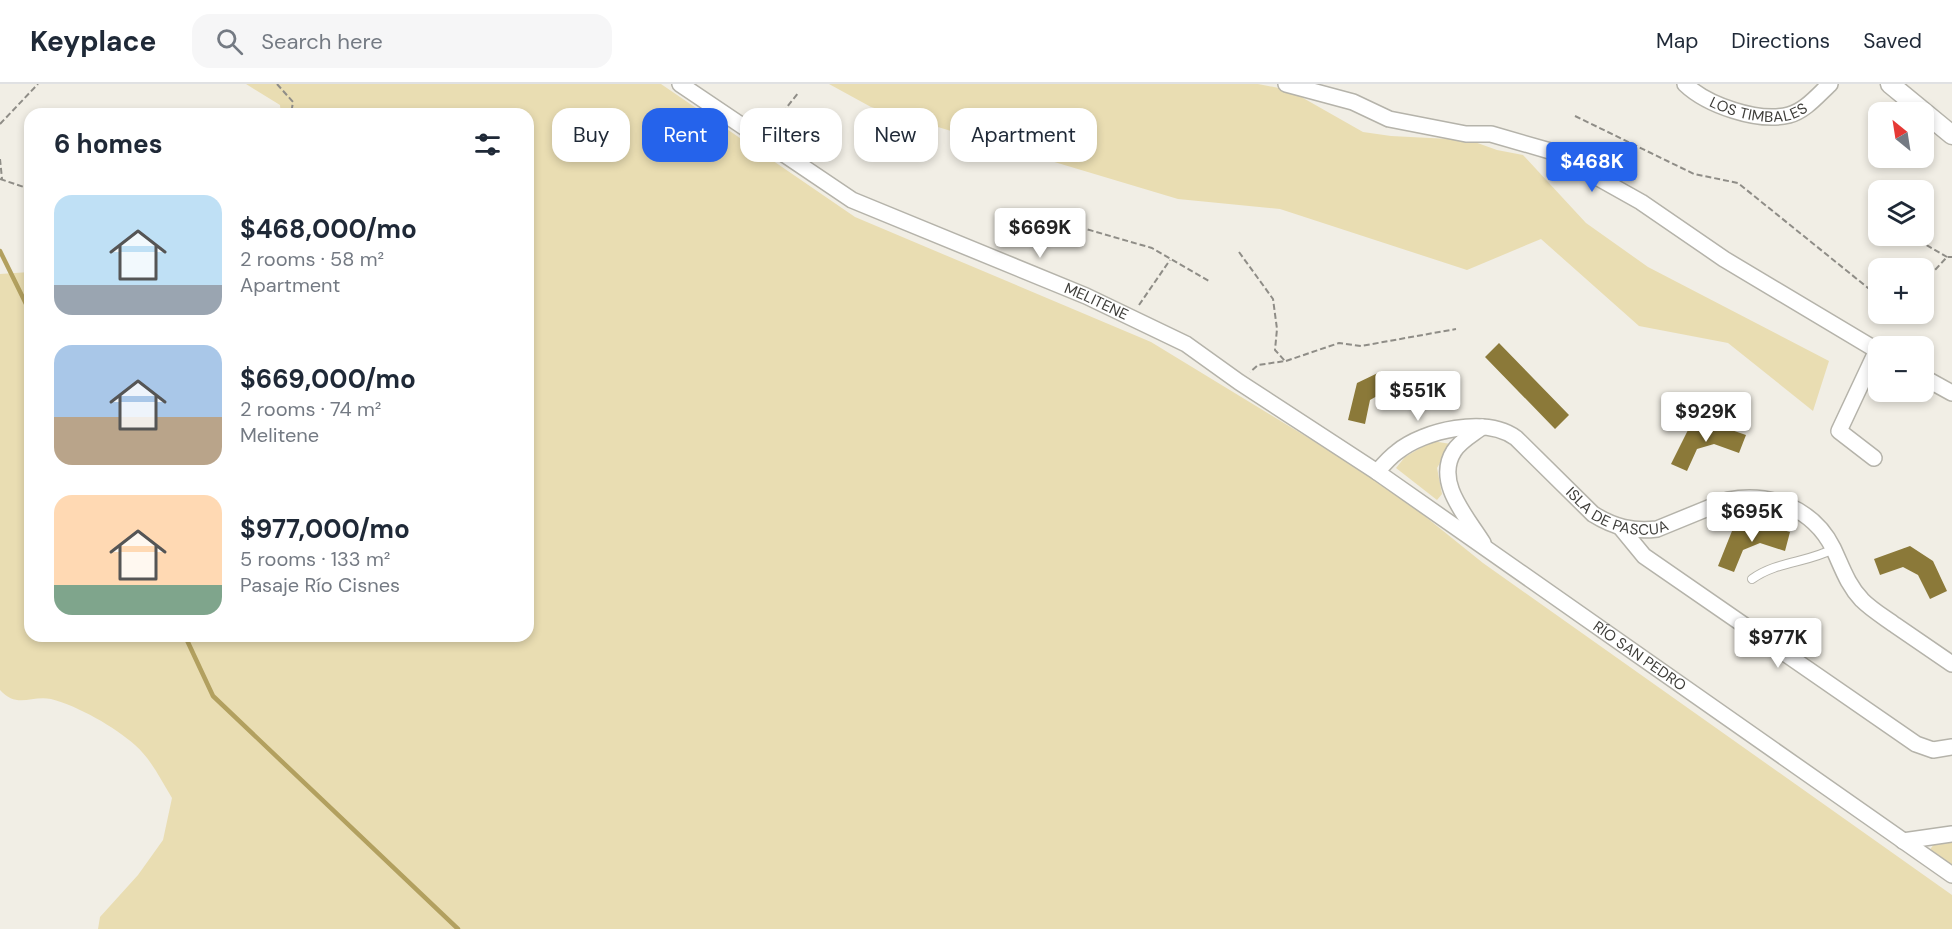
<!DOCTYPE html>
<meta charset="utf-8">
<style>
:root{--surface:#fff;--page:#f6f6f7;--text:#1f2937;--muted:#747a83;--line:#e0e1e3;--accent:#2563eb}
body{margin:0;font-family:"DM Sans",sans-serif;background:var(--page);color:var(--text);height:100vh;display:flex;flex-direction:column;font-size:22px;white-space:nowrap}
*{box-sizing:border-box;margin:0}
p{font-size:20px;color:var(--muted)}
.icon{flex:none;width:33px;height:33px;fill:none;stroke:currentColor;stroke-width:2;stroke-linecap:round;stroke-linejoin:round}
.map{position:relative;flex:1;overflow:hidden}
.side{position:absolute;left:24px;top:24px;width:510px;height:534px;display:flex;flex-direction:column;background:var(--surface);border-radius:18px;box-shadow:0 3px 9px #0003}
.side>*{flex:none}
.hud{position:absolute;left:552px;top:24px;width:570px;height:54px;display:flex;gap:12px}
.needle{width:39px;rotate:330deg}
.tools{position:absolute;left:1868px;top:18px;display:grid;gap:12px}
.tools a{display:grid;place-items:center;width:66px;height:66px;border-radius:12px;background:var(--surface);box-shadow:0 3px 9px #0003;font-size:30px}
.price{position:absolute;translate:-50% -51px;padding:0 14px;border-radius:6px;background:#fff;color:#222;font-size:20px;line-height:39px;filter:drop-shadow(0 2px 3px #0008)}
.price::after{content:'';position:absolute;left:50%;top:36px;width:18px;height:14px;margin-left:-9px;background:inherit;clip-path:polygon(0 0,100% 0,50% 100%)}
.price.active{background:var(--accent);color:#fff}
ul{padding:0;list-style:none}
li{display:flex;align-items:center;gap:18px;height:150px;padding:0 30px}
li span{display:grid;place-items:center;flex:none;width:168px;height:120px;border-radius:18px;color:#555}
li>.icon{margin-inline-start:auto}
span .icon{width:72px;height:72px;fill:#fffc;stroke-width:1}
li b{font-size:26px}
h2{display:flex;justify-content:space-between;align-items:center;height:72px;padding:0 30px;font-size:26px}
.pill{padding:0 21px;border-radius:18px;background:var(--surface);box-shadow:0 3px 9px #0003;font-size:21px;line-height:54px}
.pill.active{background:var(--accent);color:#fff}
header{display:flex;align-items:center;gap:36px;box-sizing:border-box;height:84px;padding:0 30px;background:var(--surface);border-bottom:2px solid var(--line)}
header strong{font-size:28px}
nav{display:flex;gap:33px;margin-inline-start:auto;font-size:21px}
.search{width:420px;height:54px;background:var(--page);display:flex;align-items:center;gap:15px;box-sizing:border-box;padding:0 21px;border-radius:18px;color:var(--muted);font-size:22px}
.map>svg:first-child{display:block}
</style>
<header>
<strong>Keyplace</strong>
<div class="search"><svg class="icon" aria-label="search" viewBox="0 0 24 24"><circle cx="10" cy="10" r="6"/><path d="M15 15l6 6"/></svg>Search here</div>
<nav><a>Map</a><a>Directions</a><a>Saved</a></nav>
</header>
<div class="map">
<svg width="1952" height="845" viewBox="0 0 1952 845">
<rect width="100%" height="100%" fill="#f1eee5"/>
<path fill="#e9ddb2" d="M246 0H661L855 133 1151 258 1386 401 1483 479 1952 811V845H98L100 833 138 791 163 756 172 714C161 696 151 675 135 661 115 643 78 622 51 615 31 611 17 625 0 606V190L30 188V552H528V30H281L280 21Z
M829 0H1258L1289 6 1363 48 1391 52 1469 56 1497 66 1523 71 1586 139 1648 183 1829 277 1813 327 1728 259 1639 242 1541 155 1467 186 1280 125 1178 115 871 23Z
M1432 357 1451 360 1437 384 1442 410 1437 416 1396 384 1405 373Z
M1952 754V782L1929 767 1936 757Z"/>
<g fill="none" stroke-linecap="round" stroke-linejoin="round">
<path stroke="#b2a05f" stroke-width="4.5" d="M0 167 30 228
M185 552 213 612 458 845"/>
</g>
<path fill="#8b7939" d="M1499 259 1569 331 1555 345 1485 273Z
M1382 287 1414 291 1412 311 1386 307 1370 316 1365 340 1348 336 1357 299Z
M1714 340 1746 351 1739 369 1714 360 1697 365 1687 387 1671 380 1688 346Z
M1759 439 1790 448 1785 467 1760 459 1743 466 1734 488 1718 482 1732 447Z
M1910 462 1933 477 1947 507 1930 515 1918 491 1903 483 1880 491 1874 475Z"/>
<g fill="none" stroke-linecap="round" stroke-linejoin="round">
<g stroke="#b5b3aa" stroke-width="10">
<path id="service" d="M1752 495C1777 477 1807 479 1833 465"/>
</g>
<g stroke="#b5b3aa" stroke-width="18">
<g id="minor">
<path id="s1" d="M680 0 852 116 1086 212 1186 260 1239 298 1377 388 1952 791"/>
<path d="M1286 0 1353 18 1389 35 1466 50H1491L1550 67 1641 118 1724 175 1878 267"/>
<path id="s2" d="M1685 0C1707 21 1758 39 1789 31 1805 27 1818 11 1830 0"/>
<path d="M1923 293 1952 309"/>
<path d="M1482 343C1473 350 1460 357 1454 367 1434 398 1467 433 1483 459"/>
<path d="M1874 374 1839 347 1877 266"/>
<path id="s3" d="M1377 388C1383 381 1390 373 1397 368 1424 346 1486 332 1516 354L1593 430C1614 443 1633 448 1657 445L1728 416C1770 408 1813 424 1833 464 1842 483 1847 500 1862 516 1872 526 1884 533 1895 541 1914 554 1933 567 1952 580"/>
<path d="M1621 444 1644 472 1916 660 1933 666 1952 663"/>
<path d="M1903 757 1952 750"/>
</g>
</g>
<g stroke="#b5b3aa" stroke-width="21">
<path id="tertiary" d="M1890 0 1952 51"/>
</g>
<path stroke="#8f8d87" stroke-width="2" stroke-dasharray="6 3" stroke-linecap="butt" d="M277 0 293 18 291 30
M1575 32 1694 90 1738 99 1878 212
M0 40 38 0
M771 43 799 8
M0 75 2 95
M0 95 30 105
M1871 126 1878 130
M1079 143 1152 164 1209 197
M1911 152 1947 173
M1239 168 1273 215 1277 245 1275 266 1285 277 1258 281 1250 288
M1923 199 1947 173H1952
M1139 221 1170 176
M1889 236 1895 230
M1286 277 1339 259 1361 262 1456 245"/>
<use href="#service" stroke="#fff" stroke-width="8"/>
<use href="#minor" stroke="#fff" stroke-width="15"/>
<use href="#tertiary" stroke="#fff" stroke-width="18"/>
</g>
<g text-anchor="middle" stroke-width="6" stroke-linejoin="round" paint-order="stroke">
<g font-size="15" fill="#3e3d39" stroke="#fffcf2">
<text dy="5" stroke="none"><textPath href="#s2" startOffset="81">LOS TIMBALES</textPath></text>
<text dy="5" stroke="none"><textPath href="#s1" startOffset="472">MELITENE</textPath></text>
<text dy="5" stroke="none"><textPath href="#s3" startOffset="285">ISLA DE PASCUA</textPath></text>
<text dy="5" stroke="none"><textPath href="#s1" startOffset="1122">RÍO SAN PEDRO</textPath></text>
</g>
</g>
</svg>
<div class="tools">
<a><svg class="needle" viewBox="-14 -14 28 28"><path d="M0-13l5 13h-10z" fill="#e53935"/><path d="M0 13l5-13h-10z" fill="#747a83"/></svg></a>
<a><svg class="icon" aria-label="layers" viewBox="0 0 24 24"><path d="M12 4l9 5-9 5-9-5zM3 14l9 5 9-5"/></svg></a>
<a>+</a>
<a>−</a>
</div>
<b class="price active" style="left:1592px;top:109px">$468K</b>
<b class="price" style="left:1040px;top:175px">$669K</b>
<b class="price" style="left:1418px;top:338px">$551K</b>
<b class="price" style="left:1706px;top:359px">$929K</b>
<b class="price" style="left:1752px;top:459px">$695K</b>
<b class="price" style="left:1778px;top:585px">$977K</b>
<div class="hud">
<a class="pill">Buy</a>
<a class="pill active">Rent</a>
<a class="pill">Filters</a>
<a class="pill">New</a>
<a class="pill">Apartment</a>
</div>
<section class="side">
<h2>6 homes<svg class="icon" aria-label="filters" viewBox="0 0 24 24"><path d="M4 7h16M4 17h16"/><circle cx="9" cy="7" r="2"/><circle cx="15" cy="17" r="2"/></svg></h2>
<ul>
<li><span style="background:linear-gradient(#bfe0f5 75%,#9aa5b1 0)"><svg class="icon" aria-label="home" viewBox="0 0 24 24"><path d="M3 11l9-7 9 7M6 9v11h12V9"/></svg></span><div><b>$468,000/mo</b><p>2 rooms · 58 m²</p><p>Apartment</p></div></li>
<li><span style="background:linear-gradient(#a9c7e8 60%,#b9a48a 0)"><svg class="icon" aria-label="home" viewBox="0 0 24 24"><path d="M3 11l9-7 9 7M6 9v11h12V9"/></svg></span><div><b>$669,000/mo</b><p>2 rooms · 74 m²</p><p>Melitene</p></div></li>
<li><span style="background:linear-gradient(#ffd9b3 75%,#7fa58c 0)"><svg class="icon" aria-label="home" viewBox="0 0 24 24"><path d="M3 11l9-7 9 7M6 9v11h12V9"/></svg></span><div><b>$977,000/mo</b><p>5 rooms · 133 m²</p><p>Pasaje Río Cisnes</p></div></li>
</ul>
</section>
</div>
